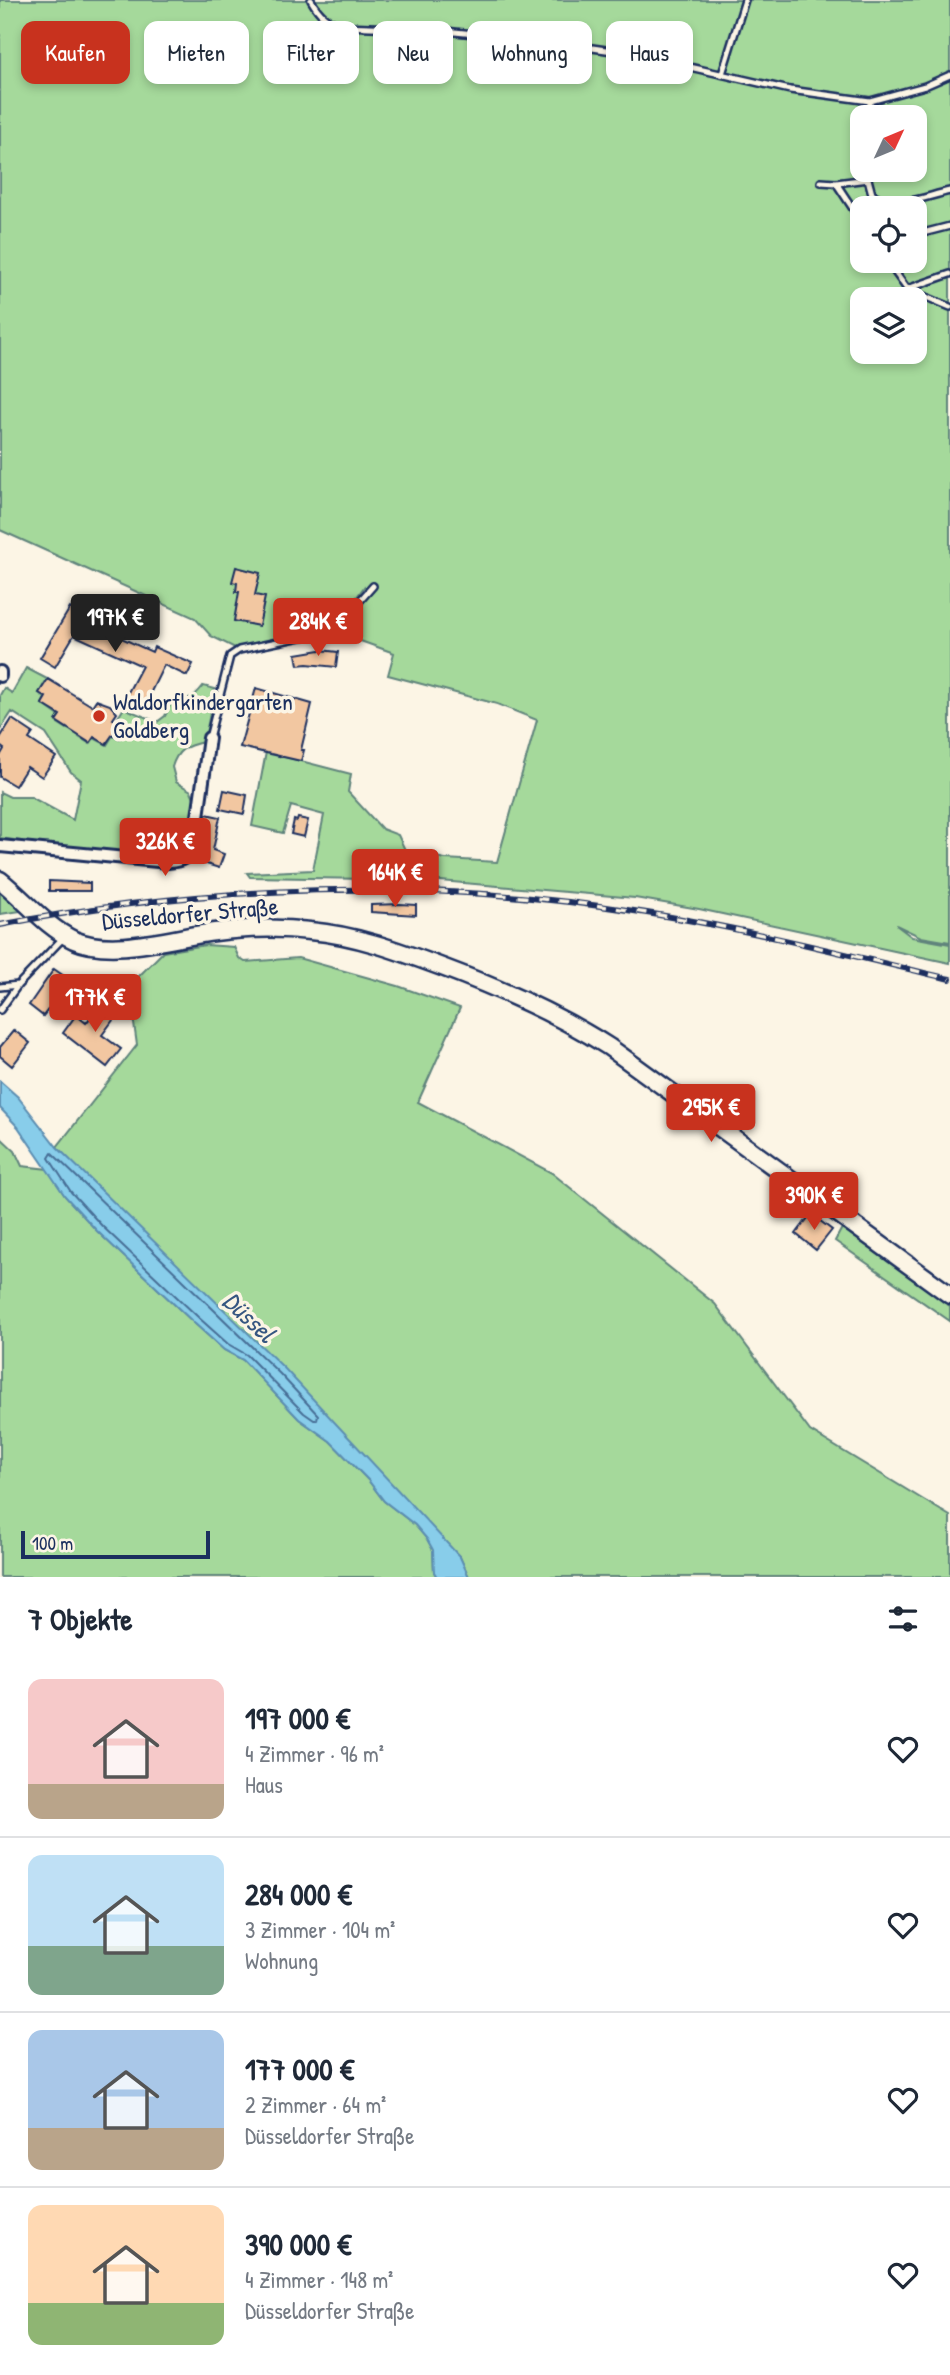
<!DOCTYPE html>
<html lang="de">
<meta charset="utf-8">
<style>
:root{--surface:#fff;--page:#f2f2f3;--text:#1f2937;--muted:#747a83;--line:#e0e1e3;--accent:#c8321e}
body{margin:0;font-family:"Patrick Hand",sans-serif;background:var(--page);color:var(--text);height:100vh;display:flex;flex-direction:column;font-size:26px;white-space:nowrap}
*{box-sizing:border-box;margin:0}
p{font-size:23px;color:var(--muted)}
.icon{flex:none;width:38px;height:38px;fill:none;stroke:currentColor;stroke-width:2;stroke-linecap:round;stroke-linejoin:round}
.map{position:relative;height:1577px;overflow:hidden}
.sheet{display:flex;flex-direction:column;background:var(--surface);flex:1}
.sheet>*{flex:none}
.banner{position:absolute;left:21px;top:21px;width:908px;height:63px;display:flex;gap:14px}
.needle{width:46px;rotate:46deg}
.fabs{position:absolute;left:850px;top:105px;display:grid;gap:14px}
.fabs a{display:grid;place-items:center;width:77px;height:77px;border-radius:14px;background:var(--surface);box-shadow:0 4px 10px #0003;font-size:35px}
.scale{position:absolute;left:21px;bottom:18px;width:189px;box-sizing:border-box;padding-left:7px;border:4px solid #1b2f5e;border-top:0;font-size:19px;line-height:24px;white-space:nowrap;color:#1b2f5e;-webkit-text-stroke:5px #fcf5e5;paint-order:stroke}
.price{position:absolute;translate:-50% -60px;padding:0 16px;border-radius:7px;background:var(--accent);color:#fff;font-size:23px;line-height:46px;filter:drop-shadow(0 2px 4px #0008)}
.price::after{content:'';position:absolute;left:50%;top:42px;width:21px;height:16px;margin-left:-10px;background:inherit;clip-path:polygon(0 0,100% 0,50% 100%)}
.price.on{background:#222;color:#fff}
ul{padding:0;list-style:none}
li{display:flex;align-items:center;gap:21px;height:175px;padding:0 28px}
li+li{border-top:2px solid var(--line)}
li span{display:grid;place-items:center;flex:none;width:196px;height:140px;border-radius:14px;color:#555}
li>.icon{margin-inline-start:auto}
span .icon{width:84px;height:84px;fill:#fffc;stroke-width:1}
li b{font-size:30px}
h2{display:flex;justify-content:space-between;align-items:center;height:84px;padding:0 28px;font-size:30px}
.pill{padding:0 24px;border-radius:14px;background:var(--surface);box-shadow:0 4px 10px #0003;font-size:24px;line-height:63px}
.pill.on{background:var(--accent);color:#fff}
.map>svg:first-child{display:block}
</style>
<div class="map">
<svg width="950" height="1577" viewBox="0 0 950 1577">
<rect width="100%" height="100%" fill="#fcf5e5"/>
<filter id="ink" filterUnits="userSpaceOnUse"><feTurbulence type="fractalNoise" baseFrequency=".0143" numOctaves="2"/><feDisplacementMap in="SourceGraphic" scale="14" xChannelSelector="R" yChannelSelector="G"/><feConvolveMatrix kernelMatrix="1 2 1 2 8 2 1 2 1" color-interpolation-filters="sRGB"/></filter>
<g filter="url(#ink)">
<path fill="#a5d99b" stroke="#60847c" stroke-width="2" fill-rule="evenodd" d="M0 0H950V942L921 937 896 925 912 937 950 944V963L699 909 635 898 429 880 250 877 247 873 313 870 324 815 291 806 283 833 252 826 266 752 351 774 348 792 382 829 398 835 405 850 445 859 497 862 537 720 497 704 388 675 394 653 335 632 366 590 364 587 333 630 237 649 211 636 195 618 0 530ZM863 117H915V170H863ZM863 208H915V261H863ZM863 299H915V352H863Z
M26 668 47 679 39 693 45 698 42 704 59 716 56 722 67 729 71 724 82 730 79 737 90 744 94 738 107 745 113 735 120 738 127 727 117 719 124 708 157 722 165 716 173 699C188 700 193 699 203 686L215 689 205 738 203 742C185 746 177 750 172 767L176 782 191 791 196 802 187 847 183 853 161 858 83 850 0 838V792L10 797H31L73 820 81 780 71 772 46 734 12 712 0 730V695L4 688 12 693Z
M0 888 20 903 21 911 0 914Z
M206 945 234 947 239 958 245 962 298 958 398 986 460 1008 418 1102 552 1173 715 1304 810 1431 950 1516V1577H469L460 1557 57 1147 137 1045 131 1002 136 979 163 952Z
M0 1137 15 1151 22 1166 48 1169 65 1196 97 1231 193 1322 224 1350 243 1360 299 1419 330 1441 368 1480 384 1501 415 1525 427 1539 433 1550 434 1572 437 1577H0Z
M842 1228 950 1306V1321L835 1241Z"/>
<path fill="#88cdea" stroke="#5c8eb2" stroke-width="2" d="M0 1081 18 1097 57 1147 285 1369 460 1557 469 1577H437L434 1572 433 1550 427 1539 415 1525 384 1501 368 1480 330 1441 299 1419 243 1360 224 1350 193 1322 97 1231 65 1196 18 1127 0 1108Z"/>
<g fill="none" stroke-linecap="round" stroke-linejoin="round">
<path stroke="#476e96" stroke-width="2" d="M52 1153 280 1374 318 1415 317 1420H314L304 1413 247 1355 228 1344 198 1317 102 1226 71 1192 49 1158Z"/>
</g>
<path fill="#f2c7a1" stroke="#1b2f5e" stroke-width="2" d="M236 567 260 573 255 595 265 597 259 626 234 621 239 592H236L237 583 232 582Z
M70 608 84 616 82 620 152 652 154 647 193 664 187 676 164 665 144 706 125 698 142 666 74 635 55 667 40 658Z
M320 650 338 652 336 667 307 664 298 665 296 654Z
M48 679 92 706 96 700 110 705 117 713 113 719 126 727 119 738 113 734 106 744 94 737 90 743 56 721 60 715 42 704 46 697 39 693Z
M256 688 312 704 301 750H304L301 761 240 747Z
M12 719 33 733 29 739 56 757 42 777 27 767 15 786 0 777V756L4 749 0 746V738Z
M224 790 247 795 244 814 220 809Z
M206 814 220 817 213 850 224 854 219 868 197 861 202 847Z
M298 818 308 820 304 837 291 834 294 820 297 821Z
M49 881 90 883V891H49Z
M400 904 416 905V915L371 912V905Z
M54 969 64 976 56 987 71 998 65 1006 56 999 43 1016 29 1005Z
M104 1001 119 1012 102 1035 121 1049 107 1067 63 1033 76 1015 86 1023Z
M14 1030 30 1043 12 1066 0 1056V1047Z
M811 1214 832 1230 816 1250 796 1234Z"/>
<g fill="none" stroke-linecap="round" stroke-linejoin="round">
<g stroke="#1b2f5e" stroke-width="10">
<path id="lane" d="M311 0C319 14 327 22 343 26L424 29 545 41 633 54 790 90 870 101 925 86 950 75
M722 74 745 0
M870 101V117
M870 170 868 179 872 194C899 211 922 197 950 191
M821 182 836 183
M863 224 836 183 868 179
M915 235 950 226
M887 261 907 289 950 307
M907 289 950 274
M209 738 230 656 239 650 334 630 373 586
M0 987 18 985
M0 1010 18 985 63 938"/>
</g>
<g stroke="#1b2f5e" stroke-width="16">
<path id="street" d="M0 672V676
M0 846 168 862C182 861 187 858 194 845L209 738"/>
</g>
<g stroke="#1b2f5e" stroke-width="21">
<path id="secondary" d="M0 880C24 899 46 927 74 940 113 957 174 937 215 932 246 928 279 927 310 931 356 935 399 951 442 967 501 989 556 1013 609 1047L950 1295"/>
</g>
<use href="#lane" stroke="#fcf5e5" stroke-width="5"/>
<use href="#street" stroke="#fcf5e5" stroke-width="10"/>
<use href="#secondary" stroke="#fcf5e5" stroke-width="16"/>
<g stroke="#1b2f5e" stroke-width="6">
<path id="rail" d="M0 925C207 884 425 878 634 911 740 927 845 954 950 979"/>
</g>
<use href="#rail" stroke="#fcf5e5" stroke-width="3.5" stroke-dasharray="10" stroke-linecap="butt"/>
</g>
</g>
<circle fill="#c8321e" stroke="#fcf5e5" stroke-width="2.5" cx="99" cy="716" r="7"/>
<g text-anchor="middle" stroke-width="7" stroke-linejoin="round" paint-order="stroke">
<g font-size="24" fill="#1b2f5e" stroke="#fcf5e5" text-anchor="start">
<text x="113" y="710">Waldorfkindergarten<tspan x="113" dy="28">Goldberg</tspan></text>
</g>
<g font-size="24" fill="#1b2f5e" stroke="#fcf5e5">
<text transform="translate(190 914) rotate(-5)" y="8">Düsseldorfer Straße</text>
</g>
<g font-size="26" font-style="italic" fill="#365681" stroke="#fcf5e5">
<text transform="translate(249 1317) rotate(43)" y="9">Düssel</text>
</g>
</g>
</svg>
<div class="fabs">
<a><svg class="needle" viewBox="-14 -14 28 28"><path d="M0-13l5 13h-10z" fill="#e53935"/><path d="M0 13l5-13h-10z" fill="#747a83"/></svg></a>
<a><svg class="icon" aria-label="locate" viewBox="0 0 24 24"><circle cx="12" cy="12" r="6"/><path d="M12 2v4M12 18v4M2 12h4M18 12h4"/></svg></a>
<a><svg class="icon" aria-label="layers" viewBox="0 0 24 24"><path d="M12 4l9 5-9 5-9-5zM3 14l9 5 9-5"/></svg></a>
</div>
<div class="scale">100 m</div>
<b class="price on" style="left:115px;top:654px">197K €</b>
<b class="price" style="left:318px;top:658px">284K €</b>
<b class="price" style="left:165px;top:878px">326K €</b>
<b class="price" style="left:395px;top:909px">164K €</b>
<b class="price" style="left:95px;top:1034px">177K €</b>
<b class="price" style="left:711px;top:1144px">295K €</b>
<b class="price" style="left:814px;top:1232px">390K €</b>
<div class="banner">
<a class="pill on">Kaufen</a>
<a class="pill">Mieten</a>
<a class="pill">Filter</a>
<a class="pill">Neu</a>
<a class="pill">Wohnung</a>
<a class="pill">Haus</a>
</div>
</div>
<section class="sheet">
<h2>7 Objekte<svg class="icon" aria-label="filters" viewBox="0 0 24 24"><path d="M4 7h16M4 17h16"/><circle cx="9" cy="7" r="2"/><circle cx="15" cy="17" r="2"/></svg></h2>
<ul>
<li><span style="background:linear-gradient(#f6c9c9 75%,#b9a48a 0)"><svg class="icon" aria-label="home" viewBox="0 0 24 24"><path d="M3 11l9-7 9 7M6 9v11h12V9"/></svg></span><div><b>197 000 €</b><p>4 Zimmer · 96 m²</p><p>Haus</p></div><svg class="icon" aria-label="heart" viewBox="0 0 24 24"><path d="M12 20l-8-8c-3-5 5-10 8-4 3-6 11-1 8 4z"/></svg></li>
<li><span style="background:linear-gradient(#bfe0f5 65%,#7fa58c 0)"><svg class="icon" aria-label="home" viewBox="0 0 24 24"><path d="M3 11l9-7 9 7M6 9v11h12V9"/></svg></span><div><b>284 000 €</b><p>3 Zimmer · 104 m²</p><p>Wohnung</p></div><svg class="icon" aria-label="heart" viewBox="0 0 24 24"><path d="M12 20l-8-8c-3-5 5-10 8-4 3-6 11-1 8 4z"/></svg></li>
<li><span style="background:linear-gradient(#a9c7e8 70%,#b9a48a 0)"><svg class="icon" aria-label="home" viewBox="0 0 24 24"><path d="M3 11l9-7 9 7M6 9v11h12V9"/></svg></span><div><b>177 000 €</b><p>2 Zimmer · 64 m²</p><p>Düsseldorfer Straße</p></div><svg class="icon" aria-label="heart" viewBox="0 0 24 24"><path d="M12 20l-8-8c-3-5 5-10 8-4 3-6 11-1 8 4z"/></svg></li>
<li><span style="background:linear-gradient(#ffd9b3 70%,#8fb573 0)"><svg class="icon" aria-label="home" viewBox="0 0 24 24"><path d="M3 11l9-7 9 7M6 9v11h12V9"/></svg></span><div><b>390 000 €</b><p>4 Zimmer · 148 m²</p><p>Düsseldorfer Straße</p></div><svg class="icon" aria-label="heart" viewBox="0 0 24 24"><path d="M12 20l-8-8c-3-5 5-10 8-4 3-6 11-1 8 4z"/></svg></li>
</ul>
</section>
